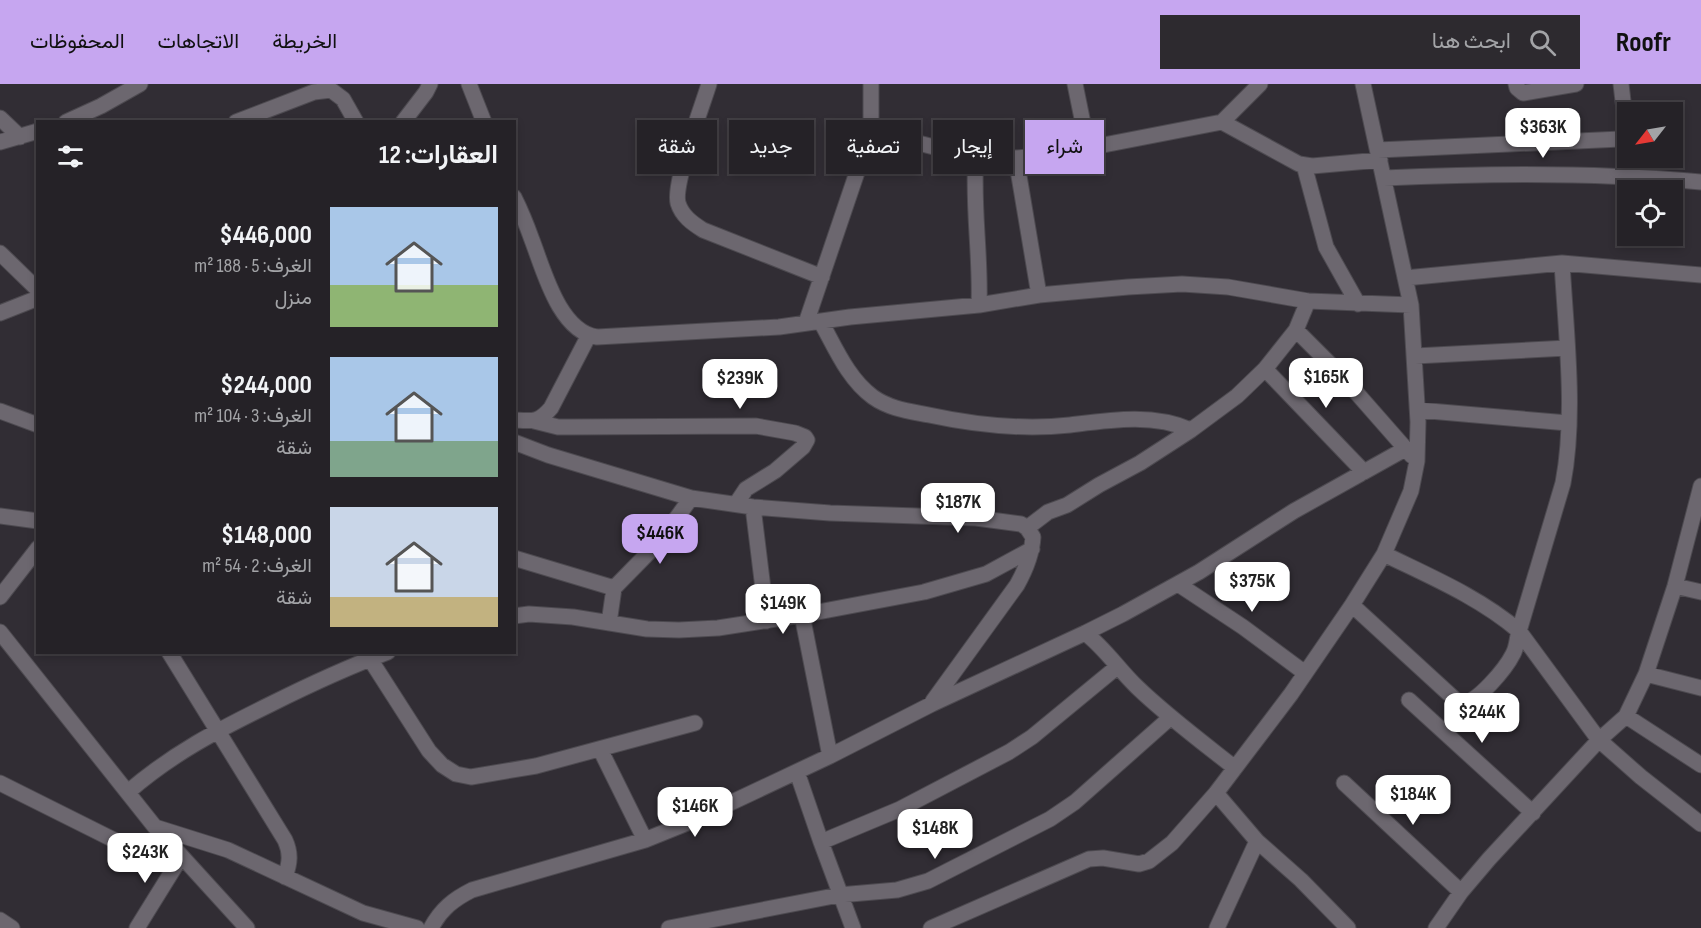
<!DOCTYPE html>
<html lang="ar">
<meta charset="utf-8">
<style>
:root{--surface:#252227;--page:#2d2a2f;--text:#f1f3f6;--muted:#a3a4a7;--line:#423f44;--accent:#c6a6f0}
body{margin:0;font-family:"Sofia Sans Condensed",Vazirmatn,sans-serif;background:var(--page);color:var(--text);direction:rtl;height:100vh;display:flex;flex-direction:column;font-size:22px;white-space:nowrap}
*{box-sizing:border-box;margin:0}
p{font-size:20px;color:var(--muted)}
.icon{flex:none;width:33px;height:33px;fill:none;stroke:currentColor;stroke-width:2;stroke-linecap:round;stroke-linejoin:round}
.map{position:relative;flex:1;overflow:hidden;direction:ltr}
.details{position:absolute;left:36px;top:36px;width:480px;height:534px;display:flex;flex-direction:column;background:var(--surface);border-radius:0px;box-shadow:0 3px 9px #0003,0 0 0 2px var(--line);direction:rtl}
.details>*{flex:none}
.guide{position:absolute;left:534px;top:36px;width:570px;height:54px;direction:rtl;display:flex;gap:12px}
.needle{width:39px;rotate:239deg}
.fabs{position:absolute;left:1617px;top:18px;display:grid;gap:12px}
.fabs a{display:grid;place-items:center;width:66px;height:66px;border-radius:0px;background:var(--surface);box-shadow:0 3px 9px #0003,0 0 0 2px var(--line);font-size:30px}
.price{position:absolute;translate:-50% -51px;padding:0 14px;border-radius:12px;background:#fff;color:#222;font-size:20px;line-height:39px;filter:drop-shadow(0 2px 3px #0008)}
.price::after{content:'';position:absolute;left:50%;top:36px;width:18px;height:14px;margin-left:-9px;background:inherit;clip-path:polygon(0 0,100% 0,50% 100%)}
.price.selected{background:var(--accent);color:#111}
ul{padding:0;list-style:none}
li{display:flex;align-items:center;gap:18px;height:150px;padding:0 18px}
li span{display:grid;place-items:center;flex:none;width:168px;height:120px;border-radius:0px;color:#555}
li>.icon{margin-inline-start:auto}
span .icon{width:72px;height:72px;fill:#fffc;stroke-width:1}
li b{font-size:26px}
h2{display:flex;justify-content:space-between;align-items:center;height:72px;padding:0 18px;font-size:26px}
.pill{padding:0 21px;border-radius:0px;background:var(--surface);box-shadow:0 3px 9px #0003,0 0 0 2px var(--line);font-size:21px;line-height:54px}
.pill.selected{background:var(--accent);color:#111}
header{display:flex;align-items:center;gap:36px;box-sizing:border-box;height:84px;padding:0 30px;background:var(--accent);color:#111}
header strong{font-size:28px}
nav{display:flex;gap:33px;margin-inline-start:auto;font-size:21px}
.search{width:420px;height:54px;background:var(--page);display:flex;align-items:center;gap:15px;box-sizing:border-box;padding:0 21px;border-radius:0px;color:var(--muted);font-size:22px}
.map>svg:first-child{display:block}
</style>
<header>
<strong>Roofr</strong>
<div class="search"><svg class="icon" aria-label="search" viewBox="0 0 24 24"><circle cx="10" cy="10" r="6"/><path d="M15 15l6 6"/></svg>ابحث هنا</div>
<nav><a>الخريطة</a><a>الاتجاهات</a><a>المحفوظات</a></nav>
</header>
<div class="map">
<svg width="1701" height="844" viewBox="0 0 1701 844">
<rect width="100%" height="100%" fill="#312d34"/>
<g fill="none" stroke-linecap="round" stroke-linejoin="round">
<g stroke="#4d4a50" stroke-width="17">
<path id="minor" d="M469 0 484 38
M709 0C702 23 673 99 678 119 682 132 692 139 703 146L822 193
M1075 0 1088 64
M1516 0 1517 4 1523 9 1576 0
M0 34 20 53
M66 38 101 22 140 0
M236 38 314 8 331 6 343 15 356 38
M403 38 426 8 430 0
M1222 38 1299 80 1312 82 1380 76
M871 47 934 63 976 71 1016 74 1039 72 1088 64 1222 38 1260 0
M0 58 38 47
M1378 66 1621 55 1627 51 1621 0
M976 71C972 121 981 171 979 221
M1016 74 1039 211
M1304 81 1326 163 1358 220
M1384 94C1489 89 1596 88 1701 98
M514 113C521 127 527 142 532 156 544 187 559 247 597 253L779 243 850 233 979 221 1039 211 1128 203 1182 200 1228 203 1308 217 1411 221
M0 169 38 206
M1562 179C1566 249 1576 331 1563 399L1519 547 1599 656 1641 693 1701 740
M1405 194 1562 179 1701 191
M0 229 38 214
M821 238C835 263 848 295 873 313 890 325 909 327 929 331 975 341 1022 346 1070 341 1110 336 1153 329 1191 346
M806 239 871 47V0
M1296 246 1340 290 1412 372
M1415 272 1567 264
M1265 285 1364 388
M1418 326 1568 339
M0 327 38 341
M514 336C533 337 538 339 551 324L589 251
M534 337 558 343H571L756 342 795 349 805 353 807 356 803 363 775 387 746 405 736 420
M514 358 548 371 691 414 753 423 830 429 976 434 1021 440 1027 444 1048 428 1067 421 1099 401 1140 379 1191 346 1237 312 1265 285 1296 246 1308 217
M753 423 767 537
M0 432 38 437
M514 474 614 504
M1178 500 1243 543 1305 589
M1675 502 1701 508
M0 513 38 464
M1352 521 1460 620C1477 620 1506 584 1513 570 1517 563 1517 554 1519 547 1479 513 1431 493 1384 470
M802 531 830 672
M514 532 529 530 573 533 647 545 679 546 718 544 802 531 924 508 986 490 1032 465
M609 539 614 504 660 457 691 414
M0 548 155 743 247 844
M1085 549C1105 564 1119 586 1137 603 1167 632 1202 658 1235 684
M169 568 285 756C291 769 290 779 285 793
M370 575 429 667 442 681 456 690 471 693 536 682 695 639
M1646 590 1701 604
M1409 616 1533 729
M933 617 1017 501C1026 485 1032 470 1033 453L1027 444
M1626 632 1701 681
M600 665 645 756
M797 688 821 758
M0 699 134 766 142 767 168 758
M1344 699 1461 808
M128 708C173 669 218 646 271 620 309 601 348 583 388 568
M1216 709 1257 757 1301 796 1348 844
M155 743 228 766 363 829 417 844
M0 836 12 844
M137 844 181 773
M431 844C441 825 454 815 472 806L645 756 692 737 830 672 932 620 1085 549 1123 530 1199 488 1294 427 1405 365
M669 844 839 811 897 806 928 797 1050 735 1075 718 1171 633
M853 844 821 758 900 725 1009 668 1032 653 1117 583
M931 844 1089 775 1103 774 1139 780 1149 777 1172 759 1216 709 1291 610 1352 521 1384 470 1411 407 1417 377 1418 338 1411 221 1363 0
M1217 844 1257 757
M1436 844 1461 808 1489 775 1599 656 1626 632 1646 590 1675 502 1701 402"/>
</g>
<use href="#minor" stroke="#6c676f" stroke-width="15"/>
</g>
</svg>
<div class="fabs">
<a><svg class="needle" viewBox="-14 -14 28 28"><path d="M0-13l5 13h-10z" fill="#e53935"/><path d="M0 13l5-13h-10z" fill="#a3a4a7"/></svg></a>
<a><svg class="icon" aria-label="locate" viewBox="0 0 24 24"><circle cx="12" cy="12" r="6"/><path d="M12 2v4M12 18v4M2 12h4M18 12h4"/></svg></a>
</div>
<b class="price" style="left:1543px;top:75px">$363K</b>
<b class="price" style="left:1326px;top:325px">$165K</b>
<b class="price" style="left:740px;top:326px">$239K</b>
<b class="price" style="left:958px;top:450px">$187K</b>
<b class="price selected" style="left:660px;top:481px">$446K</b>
<b class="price" style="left:1252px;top:529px">$375K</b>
<b class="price" style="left:783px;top:551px">$149K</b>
<b class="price" style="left:1482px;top:660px">$244K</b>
<b class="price" style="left:1413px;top:742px">$184K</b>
<b class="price" style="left:695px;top:754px">$146K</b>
<b class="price" style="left:935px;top:776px">$148K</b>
<b class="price" style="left:145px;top:800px">$243K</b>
<div class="guide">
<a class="pill selected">شراء</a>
<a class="pill">إيجار</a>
<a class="pill">تصفية</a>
<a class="pill">جديد</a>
<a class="pill">شقة</a>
</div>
<section class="details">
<h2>العقارات: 12<svg class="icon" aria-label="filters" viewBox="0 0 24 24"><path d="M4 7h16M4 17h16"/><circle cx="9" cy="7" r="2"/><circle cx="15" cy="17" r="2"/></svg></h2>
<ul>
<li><span style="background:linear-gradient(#a9c7e8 65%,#8fb573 0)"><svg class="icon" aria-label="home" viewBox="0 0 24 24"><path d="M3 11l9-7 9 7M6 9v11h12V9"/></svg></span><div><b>$446,000</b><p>الغرف: 5 · 188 m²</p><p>منزل</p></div></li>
<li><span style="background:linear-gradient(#a9c7e8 70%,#7fa58c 0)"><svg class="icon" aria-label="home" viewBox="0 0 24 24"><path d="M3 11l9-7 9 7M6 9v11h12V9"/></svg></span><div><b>$244,000</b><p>الغرف: 3 · 104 m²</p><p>شقة</p></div></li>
<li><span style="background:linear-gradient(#c9d6e8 75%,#c2b280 0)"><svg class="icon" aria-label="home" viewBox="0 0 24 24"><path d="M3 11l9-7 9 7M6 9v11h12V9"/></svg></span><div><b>$148,000</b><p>الغرف: 2 · 54 m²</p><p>شقة</p></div></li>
</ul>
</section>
</div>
